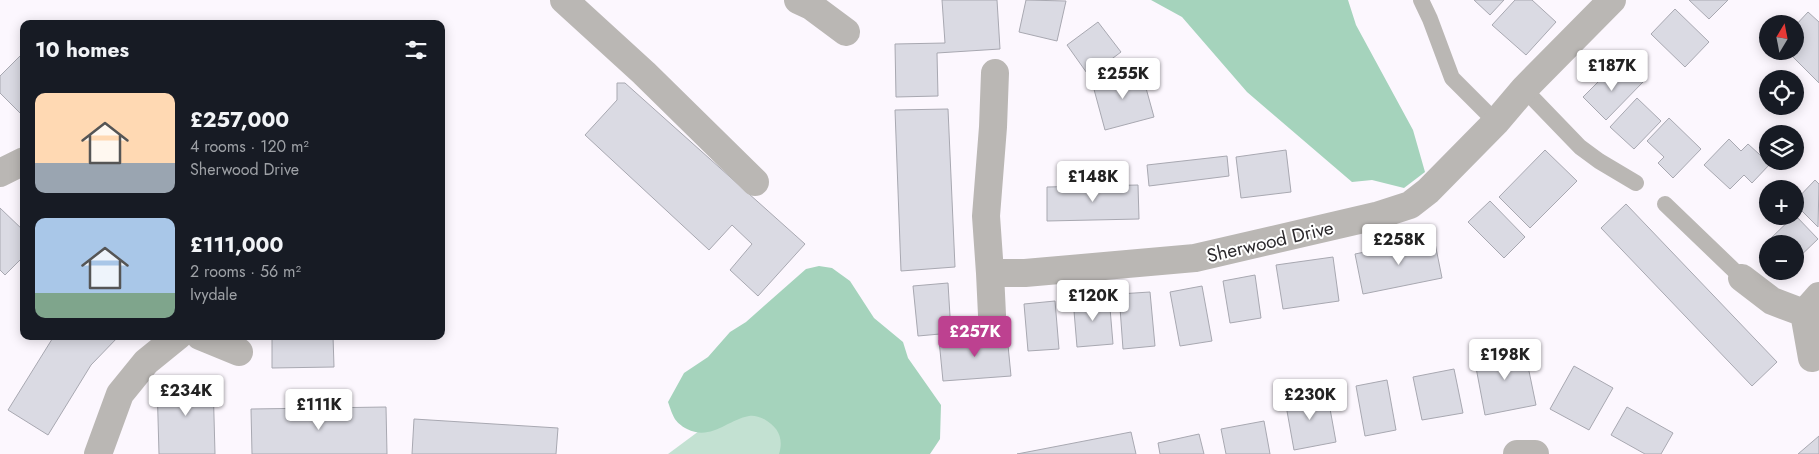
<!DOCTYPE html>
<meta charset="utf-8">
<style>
:root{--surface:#171b24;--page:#242831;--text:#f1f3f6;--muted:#9ea1a6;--accent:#bd4190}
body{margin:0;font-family:Jost,sans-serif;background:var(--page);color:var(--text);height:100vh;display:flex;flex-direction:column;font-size:19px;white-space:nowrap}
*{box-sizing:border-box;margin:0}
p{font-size:16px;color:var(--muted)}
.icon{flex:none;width:28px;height:28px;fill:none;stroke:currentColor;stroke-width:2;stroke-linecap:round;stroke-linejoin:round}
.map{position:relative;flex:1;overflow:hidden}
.panel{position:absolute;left:20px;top:20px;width:425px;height:320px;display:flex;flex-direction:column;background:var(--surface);border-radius:10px;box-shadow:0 2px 12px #0003}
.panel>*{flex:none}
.needle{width:32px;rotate:10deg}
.fabs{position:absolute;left:1759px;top:15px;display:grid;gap:10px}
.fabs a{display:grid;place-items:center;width:45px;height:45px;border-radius:50%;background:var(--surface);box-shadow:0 2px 12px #0003;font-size:25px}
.price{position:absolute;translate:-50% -42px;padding:0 11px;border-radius:5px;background:#fff;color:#222;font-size:16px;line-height:32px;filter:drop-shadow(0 1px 2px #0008)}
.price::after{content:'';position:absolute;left:50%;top:30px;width:15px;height:11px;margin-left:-8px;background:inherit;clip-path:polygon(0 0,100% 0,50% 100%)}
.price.current{background:var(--accent);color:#fff}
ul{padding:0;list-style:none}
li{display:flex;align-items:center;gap:15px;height:125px;padding:0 15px}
li span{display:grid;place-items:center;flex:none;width:140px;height:100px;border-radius:10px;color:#555}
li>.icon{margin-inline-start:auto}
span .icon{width:60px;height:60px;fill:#fffc;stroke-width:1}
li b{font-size:21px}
h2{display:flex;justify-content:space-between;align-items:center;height:60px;padding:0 15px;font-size:21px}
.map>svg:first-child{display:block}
</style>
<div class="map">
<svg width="1819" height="454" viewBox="0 0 1819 454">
<rect width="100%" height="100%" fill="#fcf7fe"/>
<path fill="#c3e1d2" d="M771 384 800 454H668L722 414Z"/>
<path fill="#a5d3bc" d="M1151 0H1348L1356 25 1413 130 1425 172 1404 188 1372 180 1352 182 1247 92 1182 17Z
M819 266 832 268 850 281 874 318 903 342 908 358 941 405 940 439 930 454H779C784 438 778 427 764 419 759 417 754 415 749 416 727 420 711 441 687 429 674 422 673 416 668 402L684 373 708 357 730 332 746 322 806 269Z"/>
<path fill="#dadae3" stroke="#a8a8b1" d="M942 0H997L1000 49 937 53 938 96 896 97 895 44 945 43Z
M1026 0 1066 1 1057 41 1019 32Z
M1474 0H1504L1490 15Z
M1515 0H1532L1556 22 1526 55 1492 25Z
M1689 0H1728L1709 19Z
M1675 9 1709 42 1685 67 1651 34Z
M1808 12 1819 22V83L1787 51H1795V26Z
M1098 22 1121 52 1089 76 1067 45Z
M24 52V117L0 93V76Z
M1612 68 1623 79 1632 70 1643 82 1606 120 1583 97Z
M1141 70 1154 117 1105 130 1092 82Z
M617 83H625L805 244 758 296 730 270 752 244 732 225 709 250 585 135 617 100Z
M1637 98 1661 121 1634 149 1610 127Z
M948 109 955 267 901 271 895 110Z
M1669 118 1701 149 1673 178 1658 163 1664 157 1647 141Z
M1729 139 1741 151 1748 144 1770 164 1752 183 1744 175 1730 189 1704 165Z
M1286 150 1291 192 1241 198 1236 157Z
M1545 150 1577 181 1530 228 1499 197Z
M1227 156 1229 176 1149 186 1147 165Z
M1815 180 1819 184 1818 227 1795 204V201Z
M1138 185 1139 219 1047 221V187Z
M1490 201 1525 237 1504 258 1468 222Z
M1626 204 1777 362 1752 386 1601 228Z
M0 208 24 231V256L5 275 0 270Z
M1795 215 1818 239 1795 261V244H1774L1770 239Z
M1434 238 1442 278 1363 294 1355 254Z
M1333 257 1339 301 1283 309 1276 265Z
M1255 275 1261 318 1230 323 1223 281Z
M948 283 951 333 918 336 913 286Z
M1202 286 1212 341 1180 346 1170 292Z
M1150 292 1155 346 1123 349 1119 294Z
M1109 296 1113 344 1077 347 1073 299Z
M1055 301 1059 349 1028 351 1024 304Z
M1007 335 1011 376 943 381 939 340Z
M54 336H119L91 365 48 435 8 410Z
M272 336H333L334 367 272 368Z
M1524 347 1536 405 1485 415 1474 357Z
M1574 366 1613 388 1589 430 1550 409Z
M1454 369 1463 413 1422 420 1413 377Z
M213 380 215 454H159L157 382Z
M1387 380 1396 430 1365 436 1356 386Z
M1327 392 1336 442 1294 450 1285 400Z
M386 407 387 454H252L251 409Z
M1627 407 1673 433 1661 454H1645L1611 435Z
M414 419 558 428 556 454H412Z
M1264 421 1270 454H1226L1221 429Z
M1131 432 1136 454H1017Z
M1199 434 1204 454H1160L1158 443Z
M1819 436V454H1798Z"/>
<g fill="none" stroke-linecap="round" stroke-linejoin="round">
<path stroke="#bab7b4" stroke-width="16" d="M1421 0 1430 19 1452 78 1496 122
M1524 89 1580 147 1599 161 1636 183
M1665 204 1742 278"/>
<path stroke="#bab7b4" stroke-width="28" d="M564 0 644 73 755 182
M798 0 811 6 846 32
M995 73 993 127 986 216 990 273H1025L1195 258 1376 216 1410 205 1428 191 1496 122 1524 89 1612 0
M0 173 24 161
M990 273 992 315
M1742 278 1772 301 1804 313 1819 296
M1804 313 1812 358
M200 336 239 352
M98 454 120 394 146 362 178 336
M1517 454H1535"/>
</g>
<g text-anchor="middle" stroke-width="4" stroke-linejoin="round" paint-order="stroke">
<g font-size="19" fill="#2b292c" stroke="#fff">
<text transform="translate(1270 241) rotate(-13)" y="7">Sherwood Drive</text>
</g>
</g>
</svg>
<div class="fabs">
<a><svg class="needle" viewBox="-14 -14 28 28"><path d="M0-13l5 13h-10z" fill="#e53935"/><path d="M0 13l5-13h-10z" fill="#9ea1a6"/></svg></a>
<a><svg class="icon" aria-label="locate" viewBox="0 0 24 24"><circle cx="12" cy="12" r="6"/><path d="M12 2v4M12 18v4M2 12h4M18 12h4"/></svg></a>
<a><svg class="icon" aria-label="layers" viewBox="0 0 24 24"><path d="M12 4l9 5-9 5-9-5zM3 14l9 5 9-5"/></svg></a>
<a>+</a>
<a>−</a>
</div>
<b class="price" style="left:1612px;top:92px">£187K</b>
<b class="price" style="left:1123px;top:100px">£255K</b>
<b class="price" style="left:1093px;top:203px">£148K</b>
<b class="price" style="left:1399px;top:266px">£258K</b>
<b class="price" style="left:1093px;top:322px">£120K</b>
<b class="price current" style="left:975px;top:358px">£257K</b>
<b class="price" style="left:1505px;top:381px">£198K</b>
<b class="price" style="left:186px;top:417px">£234K</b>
<b class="price" style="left:1310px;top:421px">£230K</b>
<b class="price" style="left:319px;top:431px">£111K</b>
<section class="panel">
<h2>10 homes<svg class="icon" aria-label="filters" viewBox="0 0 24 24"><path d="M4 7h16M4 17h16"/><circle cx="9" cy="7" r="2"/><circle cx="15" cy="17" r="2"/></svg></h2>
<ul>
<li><span style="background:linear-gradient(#ffd9b3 70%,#9aa5b1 0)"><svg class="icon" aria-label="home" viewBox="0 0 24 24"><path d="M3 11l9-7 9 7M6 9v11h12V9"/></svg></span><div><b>£257,000</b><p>4 rooms · 120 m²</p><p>Sherwood Drive</p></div></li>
<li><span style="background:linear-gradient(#a9c7e8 75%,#7fa58c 0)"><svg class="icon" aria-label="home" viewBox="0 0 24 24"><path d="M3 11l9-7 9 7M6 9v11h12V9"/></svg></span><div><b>£111,000</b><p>2 rooms · 56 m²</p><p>Ivydale</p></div></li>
</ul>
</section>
</div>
